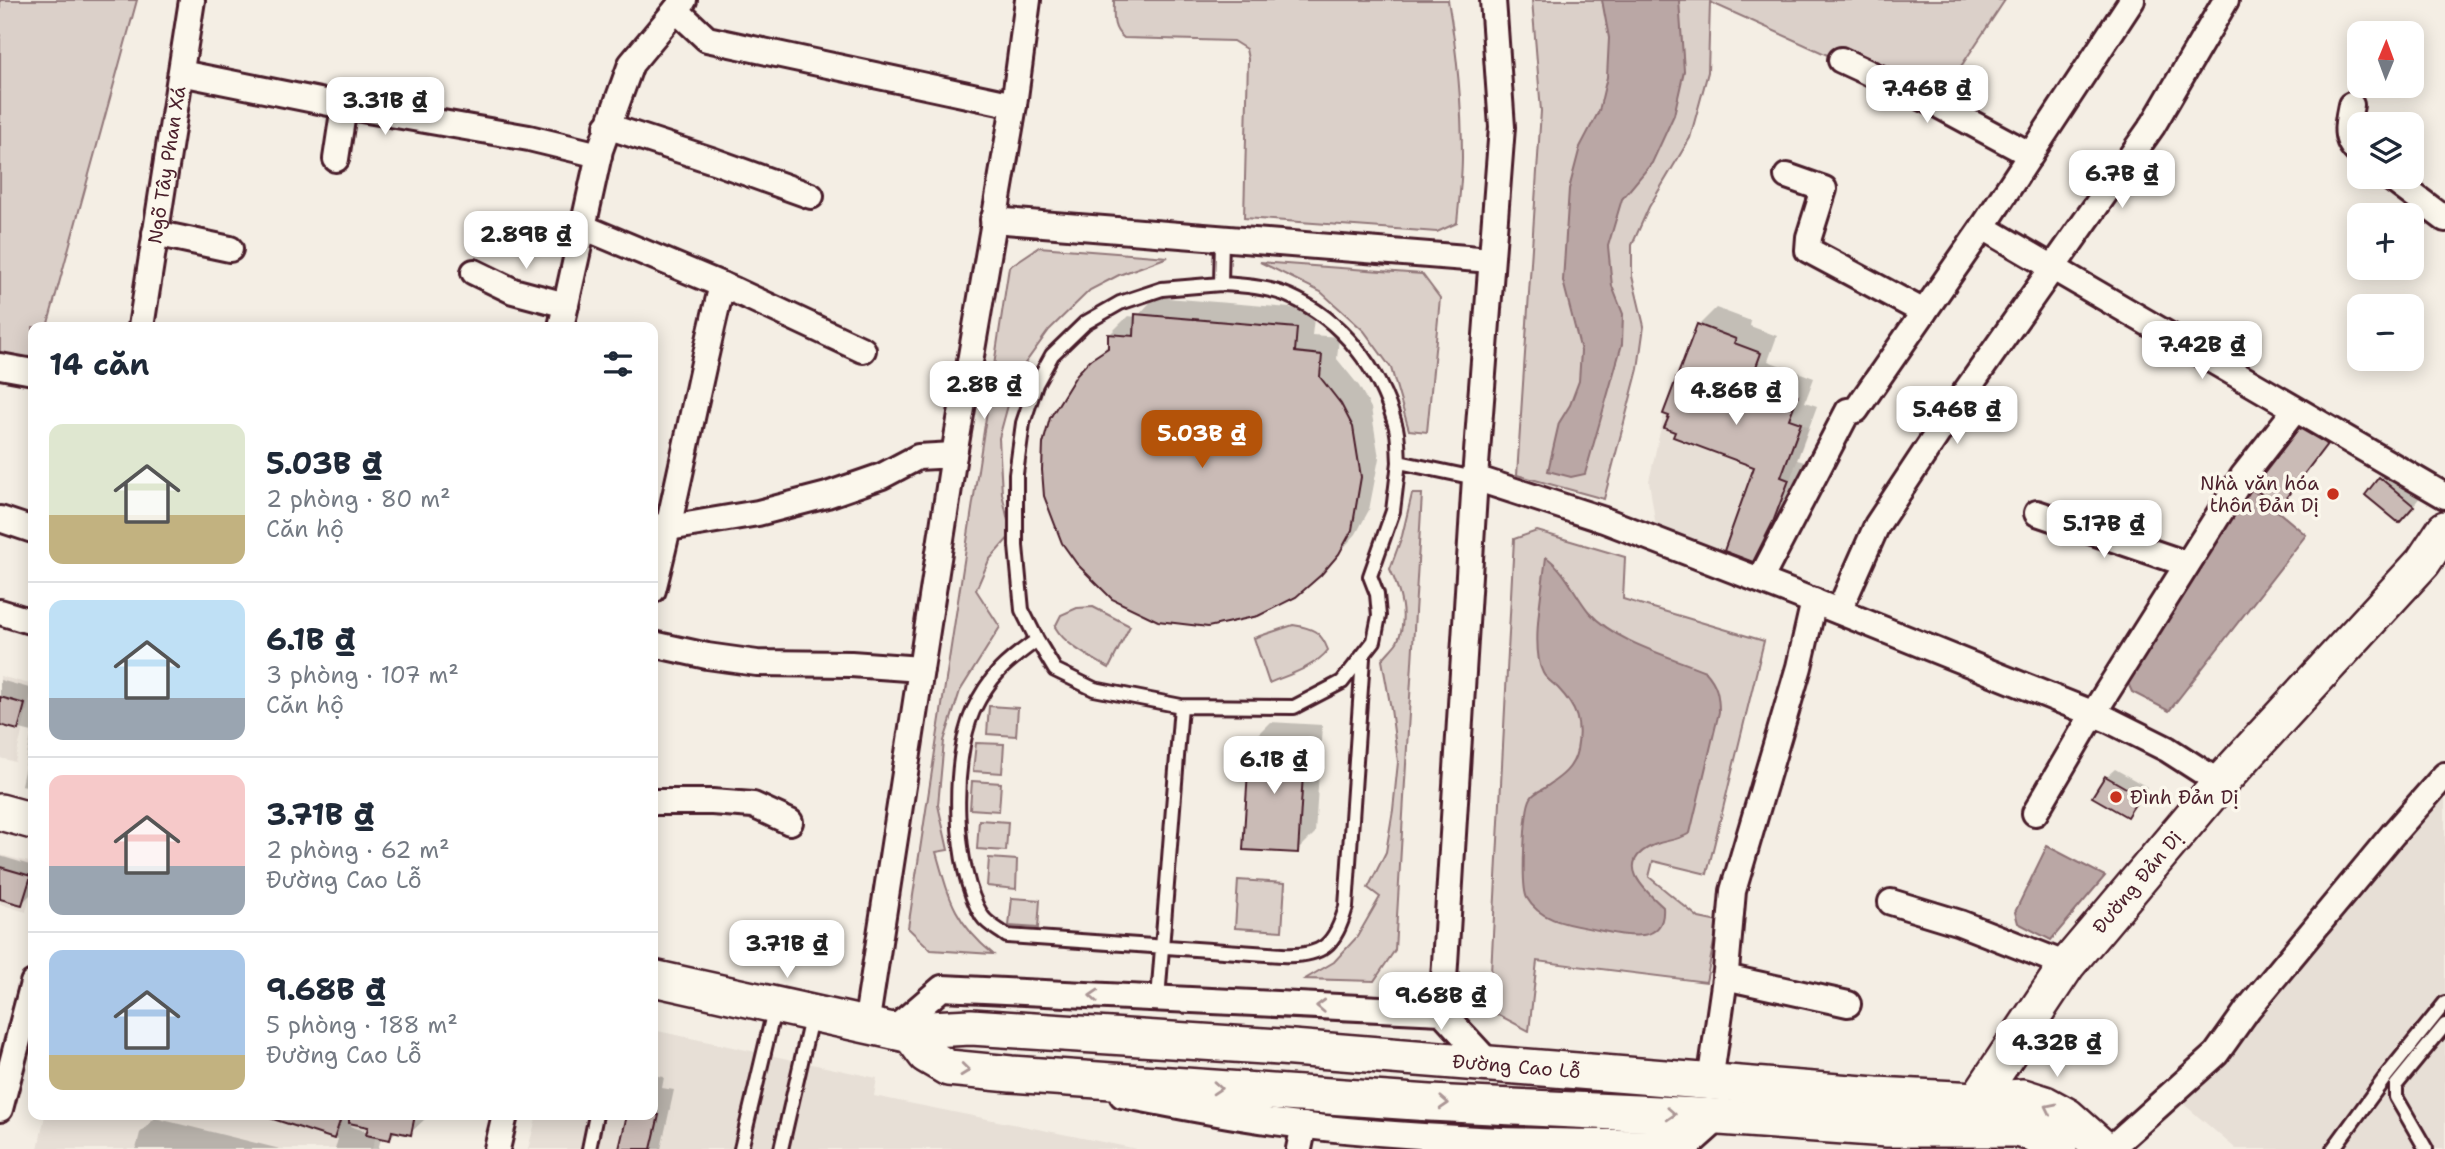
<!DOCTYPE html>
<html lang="vi">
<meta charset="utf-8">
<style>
:root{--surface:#fff;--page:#f2f2f3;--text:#1f2937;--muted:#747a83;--line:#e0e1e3;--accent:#b45309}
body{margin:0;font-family:"Shantell Sans",sans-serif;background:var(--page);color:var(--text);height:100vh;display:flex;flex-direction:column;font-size:26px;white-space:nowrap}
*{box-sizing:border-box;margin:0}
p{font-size:23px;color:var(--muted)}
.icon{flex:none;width:38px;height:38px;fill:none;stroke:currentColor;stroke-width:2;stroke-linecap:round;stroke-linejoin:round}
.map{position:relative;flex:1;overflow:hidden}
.drawer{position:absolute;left:28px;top:322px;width:630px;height:798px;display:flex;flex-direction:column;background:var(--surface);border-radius:14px;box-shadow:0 4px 18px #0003}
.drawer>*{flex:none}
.needle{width:46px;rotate:1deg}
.tools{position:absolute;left:2347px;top:21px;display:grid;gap:14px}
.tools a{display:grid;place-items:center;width:77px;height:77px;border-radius:14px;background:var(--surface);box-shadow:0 4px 18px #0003;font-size:35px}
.price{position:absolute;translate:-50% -60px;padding:0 16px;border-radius:14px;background:#fff;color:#222;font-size:23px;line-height:46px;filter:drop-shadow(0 2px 4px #0008)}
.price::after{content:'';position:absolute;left:50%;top:42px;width:21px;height:16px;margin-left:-10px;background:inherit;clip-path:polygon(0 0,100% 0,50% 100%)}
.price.current{background:var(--accent);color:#fff}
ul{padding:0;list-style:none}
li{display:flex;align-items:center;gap:21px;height:175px;padding:0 21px}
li+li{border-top:2px solid var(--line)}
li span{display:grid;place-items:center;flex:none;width:196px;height:140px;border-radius:14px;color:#555}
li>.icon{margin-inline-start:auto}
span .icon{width:84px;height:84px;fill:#fffc;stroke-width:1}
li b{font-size:30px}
h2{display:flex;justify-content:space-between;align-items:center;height:84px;padding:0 21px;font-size:30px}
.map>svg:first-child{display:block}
</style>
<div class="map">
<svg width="2445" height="1149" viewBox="0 0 2445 1149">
<rect width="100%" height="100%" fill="#f4eee4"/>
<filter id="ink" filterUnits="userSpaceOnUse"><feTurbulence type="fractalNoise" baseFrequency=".0143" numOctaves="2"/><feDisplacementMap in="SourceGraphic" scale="14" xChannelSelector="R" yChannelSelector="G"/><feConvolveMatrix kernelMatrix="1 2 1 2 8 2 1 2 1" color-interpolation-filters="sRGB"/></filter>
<g filter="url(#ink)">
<path fill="#e7dfd6" d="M1697 324 1736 339 1734 343 1761 353 1752 378 1798 395 1789 419 1810 427 1758 565 1656 527 1649 481 1664 414Z
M0 676 33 685 15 762 0 758Z
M2445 771V1149H2236L2172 1094Z
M0 855 33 863V883L26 912 0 904Z
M653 1030 877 1078 874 1096 1137 1149H528L537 1115H653Z
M45 1115H415L411 1135 392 1131 390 1140 376 1137 372 1149H38Z"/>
<path fill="#dbd0c9" stroke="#92787a" stroke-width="2" d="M0 0H137L47 327H33V372L0 366Z
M1114 0H1448C1457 52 1462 105 1462 157 1462 179 1459 201 1457 223L1437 232 1244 218 1248 59 1246 49 1233 41 1124 38C1111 28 1114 15 1114 0Z
M1532 0H2005L1936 104 1710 2 1708 72 1690 138 1649 207 1632 245V276L1644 326 1638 369 1604 499 1517 475 1541 111Z
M1039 247 1168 257 1119 275 1090 290 1049 330 1016 376 999 438 1002 493 1011 535 989 560 976 590 1000 627 960 691 944 741 938 805 948 850 936 852C949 898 954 922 993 954L931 950 908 928 1009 267Z
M1260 262 1422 274 1440 298 1427 432 1409 430 1391 368 1364 331 1321 292Z
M1412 494H1422L1395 950 1374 981 1305 979 1334 962 1357 937 1380 897 1368 888 1386 852 1393 810 1398 762 1391 709 1382 660C1386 654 1393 648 1397 642 1409 618 1400 591 1390 569L1402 536Z
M1537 531 1625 557 1623 599 1764 641 1707 874 1653 861 1649 877 1699 918 1718 922 1706 982 1537 961 1529 1031 1489 1010 1514 539Z
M1093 607 1130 626 1109 668C1090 657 1066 646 1055 627L1061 615 1077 608Z
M1293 625C1312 628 1321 631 1328 650 1315 667 1288 675 1269 683L1254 638Z
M989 706 1018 708 1016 736 987 734Z
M976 743 1004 744 1002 773 973 771Z
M972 781 1001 783 999 811 970 809Z
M979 820 1008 822 1006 851 977 849Z
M989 858 1017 860 1016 889 987 886Z
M1238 880 1285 883 1282 931 1235 928Z
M1012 898 1040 900 1038 928 1009 926Z"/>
<path fill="#baa7a5" stroke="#8d7174" stroke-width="2" d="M1602 0H1679L1684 71 1674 115 1652 163 1622 199 1608 246 1612 286 1623 314 1622 344 1585 474 1571 477 1548 471 1559 423 1570 405 1579 381 1581 351 1563 281 1569 189 1580 147 1599 111 1607 77 1609 38Z
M2249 487 2306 535 2169 711 2132 692 2127 681Z
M1546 557C1566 571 1574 594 1589 612 1615 642 1669 656 1705 671 1717 684 1719 695 1719 712L1690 833C1675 842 1668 839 1654 845 1613 862 1644 890 1663 907 1666 947 1622 935 1598 930 1574 925 1541 923 1527 898 1521 887 1524 809 1531 798 1533 794 1539 791 1543 789 1559 778 1573 770 1577 750 1582 723 1577 708 1558 688 1553 683 1546 679 1543 673 1530 649 1543 585 1546 557Z
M2047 846 2105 876 2051 940 2018 923 2015 912Z"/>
<path fill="#0003" fill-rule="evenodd" d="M1155 297 1315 310 1312 335 1339 337 1337 359 1359 386 1371 408 1379 458 1369 510 1356 534 1320 574 1078 375 1110 343V334L1128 316 1137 317Z
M1716 308 1751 321 1750 326 1777 336 1768 361 1814 378 1805 402 1817 406 1797 460 1805 462 1790 503 1770 542 1752 560 1757 466 1699 325Z
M2314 416 2339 430 2292 492 2279 505 2301 430Z
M2389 469 2421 496 2408 512 2367 495Z
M0 680 33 689V787L21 785 32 732 0 724Z
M1270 722 1322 725 1315 833 1297 851 1252 740Z
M2115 769 2147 787 2135 807 2126 815 2106 777Z
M0 856 33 866V886L31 894 22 903 0 897Z
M653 1075 664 1077 662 1088 674 1090 661 1149H621L629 1115H653Z
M273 1115H426L425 1119 410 1133 397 1131 389 1138 382 1136 378 1149H335L338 1139 272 1117ZM350 1122 370 1129 368 1132 350 1126Z
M155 1118 280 1149H136L140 1133Z"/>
<path fill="#cabbb6" stroke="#4a1f2b" stroke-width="2" d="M1135 314 1297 328 1295 352 1322 355 1320 377 1341 404 1353 427 1361 477 1352 530 1339 554 1321 575 1296 597 1258 616 1208 627 1158 621 1112 599 1077 564 1062 543 1044 496 1042 470 1043 444 1050 418 1077 374 1090 360 1108 348V334L1134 336Z
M1697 324 1736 339 1734 343 1761 353 1752 378 1798 395 1789 419 1801 423 1781 477 1789 480 1773 522 1753 562 1724 551 1754 467 1673 437 1675 432 1664 428 1669 416 1663 414Z
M2299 428 2327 444 2279 507 2253 488Z
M2379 477 2414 506 2399 523 2365 495Z
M0 697 25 704 18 730 0 725Z
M1250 739 1305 743 1298 853 1243 850Z
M2105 776 2140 796 2127 817 2092 797Z
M0 867 31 876 22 905 0 899Z
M270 1115H322L340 1121 334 1139 270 1118Z
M349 1115H415L411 1135 392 1131 390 1140 366 1135 368 1127 349 1123Z
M627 1115H659L651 1149H619Z"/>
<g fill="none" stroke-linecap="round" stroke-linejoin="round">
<g stroke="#4a1f2b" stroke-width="18">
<path id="lane" d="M1222 238 1221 284C1243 285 1269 287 1289 296 1342 319 1380 370 1395 424 1399 436 1398 450 1399 462
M1221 284 1162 289 1120 303 1085 323 1052 355 1036 384 1023 423 1016 474V546L1022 610 1037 640 1055 670 1094 689 1181 706 1294 707 1342 682 1374 641 1379 616 1377 594 1370 576 1393 511 1399 462 1475 478
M1037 640C1006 662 990 675 973 711 951 761 953 869 982 916 987 924 999 930 1007 936L1282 955C1323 957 1335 945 1346 907L1363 658
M1158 999 1181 706
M589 1149 596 1115
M741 1149 775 1006
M781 1149 812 1014
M2333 1149 2387 1075 2445 1003
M2426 1149 2396 1097V1085L2445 1025"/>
</g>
<g stroke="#4a1f2b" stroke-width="30">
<g id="street">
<path d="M676 10 707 39 1014 105"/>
<path d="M1841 60 1936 104 2031 155"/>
<path d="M181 73 344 106 529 138 599 155"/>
<path d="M2351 105C2347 124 2343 140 2359 153"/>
<path d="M607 126 714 161 811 196"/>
<path d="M336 159 344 106"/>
<path d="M1787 176 1824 189 1809 237 1808 250 1924 312"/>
<path d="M2389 177 2445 219"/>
<path d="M993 220 1491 260"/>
<path d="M583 227 734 290 863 350"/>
<path d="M1983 227 2445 496"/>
<path d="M155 233 230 249"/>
<path d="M474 272 513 291 566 305"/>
<path id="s1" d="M141 327 192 0"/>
<path d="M561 327 600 150 631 64 684 0"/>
<path d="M0 366 33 372"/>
<path d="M954 455 1014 105 1028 0"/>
<path d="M1475 478 1604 520 1798 595 2109 720 2167 749 2220 783"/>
<path d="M2037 513 2187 564"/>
<path d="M0 519 33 530"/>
<path d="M653 526 669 528 758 513 827 495 882 476 918 457 954 455 866 1026"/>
<path d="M1760 580 1848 411 1856 410 1983 227 2132 0"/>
<path d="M653 590C679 489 697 386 722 285"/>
<path d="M1839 611 1877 525 1959 401 2153 125 2226 0"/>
<path d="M0 612 33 622"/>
<path d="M653 644 707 656 757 663 851 664 921 669"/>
<path d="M653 802H712L753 805 790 822"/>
<path d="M2035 813 2093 714 2243 476 2295 410"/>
<path d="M1891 902 1960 923 2067 965"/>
<path d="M1725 977 1848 1004"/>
<path d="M1442 1012 1475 478 1502 127 1493 0"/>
<path d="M892 1031 942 988 1442 1012 1489 1063"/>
<path d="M1710 1082 1726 971 1733 891 1799 667 1814 601"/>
<path d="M1122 1095C1172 1105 1223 1115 1274 1122 1411 1140 1553 1143 1692 1142L1720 1117"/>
<path d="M0 1109 33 983"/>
<path d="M497 1149 505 1115"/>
<path d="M1299 1149 1304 1125"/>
<path d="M2110 1149 2216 1054 2248 1009 2393 834 2445 775"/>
</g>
</g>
<g stroke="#4a1f2b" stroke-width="40">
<g id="secondary">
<path d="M0 812 33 821"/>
<path id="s2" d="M653 978 911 1035 930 1029 971 1027 1280 1047 1876 1095 1977 1100 2023 1097 2045 1104 2067 1116 2104 1149"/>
<path d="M911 1035 926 1055 948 1068 1011 1074 1430 1103 1720 1117 1887 1129H2016L2032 1133 2059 1149"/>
<path id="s3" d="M1974 1116 1977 1100 2067 965 2220 783 2423 562 2445 529"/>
</g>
</g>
<use href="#lane" stroke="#fbf7ec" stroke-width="12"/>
<use href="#street" stroke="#fbf7ec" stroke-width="24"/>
<use href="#secondary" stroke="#fbf7ec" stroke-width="35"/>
</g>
<defs><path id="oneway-chevron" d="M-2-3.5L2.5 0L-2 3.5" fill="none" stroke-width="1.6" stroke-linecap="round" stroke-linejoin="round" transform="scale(1.75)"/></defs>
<g stroke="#ab9695">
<use href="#oneway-chevron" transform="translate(1094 996) rotate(-177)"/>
<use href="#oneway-chevron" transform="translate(1321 1006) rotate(-178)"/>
<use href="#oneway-chevron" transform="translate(965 1070) rotate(6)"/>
<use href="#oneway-chevron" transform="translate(1217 1088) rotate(4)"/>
<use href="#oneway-chevron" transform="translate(1444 1103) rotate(3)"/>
<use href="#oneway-chevron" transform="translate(2050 1108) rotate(-154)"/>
<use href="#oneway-chevron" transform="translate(1671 1114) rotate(3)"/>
</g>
</g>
<g fill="#c8321e" stroke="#fbf7ec" stroke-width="2.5">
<circle cx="2333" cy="494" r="7"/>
<circle cx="2116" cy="797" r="7"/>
</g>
<g text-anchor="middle" stroke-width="7" stroke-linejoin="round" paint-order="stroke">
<g font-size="19" fill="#4a1f2b" stroke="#fbf7ec">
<text dy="7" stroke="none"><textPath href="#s1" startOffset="164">Ngõ Tây Phan Xá</textPath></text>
<text dy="7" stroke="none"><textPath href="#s3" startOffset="287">Đường Đản Dị</textPath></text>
<text dy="7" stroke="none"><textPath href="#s2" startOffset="872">Đường Cao Lỗ</textPath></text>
</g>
<g font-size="19" fill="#4a1f2b" stroke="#fbf7ec" text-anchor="end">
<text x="2319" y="490">Nhà văn hóa<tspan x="2319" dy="22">thôn Đản Dị</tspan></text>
<text x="2130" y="804" text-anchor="start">Đình Đản Dị</text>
</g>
</g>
</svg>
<div class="tools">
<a><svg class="needle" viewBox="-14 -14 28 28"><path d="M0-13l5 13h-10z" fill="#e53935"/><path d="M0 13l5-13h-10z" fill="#747a83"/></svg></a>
<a><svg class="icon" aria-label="layers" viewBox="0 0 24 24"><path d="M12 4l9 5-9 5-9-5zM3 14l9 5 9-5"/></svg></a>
<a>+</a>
<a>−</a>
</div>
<b class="price" style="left:1927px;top:125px">7.46B ₫</b>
<b class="price" style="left:385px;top:137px">3.31B ₫</b>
<b class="price" style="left:2122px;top:210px">6.7B ₫</b>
<b class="price" style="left:526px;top:271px">2.89B ₫</b>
<b class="price" style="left:2202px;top:381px">7.42B ₫</b>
<b class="price" style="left:984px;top:421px">2.8B ₫</b>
<b class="price" style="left:1736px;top:427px">4.86B ₫</b>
<b class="price" style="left:1957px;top:446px">5.46B ₫</b>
<b class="price current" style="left:1202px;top:470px">5.03B ₫</b>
<b class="price" style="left:2104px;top:560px">5.17B ₫</b>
<b class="price" style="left:1274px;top:796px">6.1B ₫</b>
<b class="price" style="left:787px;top:980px">3.71B ₫</b>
<b class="price" style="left:1441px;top:1032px">9.68B ₫</b>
<b class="price" style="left:2057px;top:1079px">4.32B ₫</b>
<section class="drawer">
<h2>14 căn<svg class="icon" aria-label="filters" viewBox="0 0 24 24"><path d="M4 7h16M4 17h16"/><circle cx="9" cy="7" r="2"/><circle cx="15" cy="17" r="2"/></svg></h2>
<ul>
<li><span style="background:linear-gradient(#dfe7d0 65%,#c2b280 0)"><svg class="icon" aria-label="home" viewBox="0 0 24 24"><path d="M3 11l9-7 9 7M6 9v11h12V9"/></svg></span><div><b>5.03B ₫</b><p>2 phòng · 80 m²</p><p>Căn hộ</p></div></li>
<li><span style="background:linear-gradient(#bfe0f5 70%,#9aa5b1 0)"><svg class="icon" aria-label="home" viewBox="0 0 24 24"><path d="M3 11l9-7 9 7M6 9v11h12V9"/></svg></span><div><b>6.1B ₫</b><p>3 phòng · 107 m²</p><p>Căn hộ</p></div></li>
<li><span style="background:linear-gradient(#f6c9c9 65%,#9aa5b1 0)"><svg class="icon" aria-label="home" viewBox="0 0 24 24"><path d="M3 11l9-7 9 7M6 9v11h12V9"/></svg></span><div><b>3.71B ₫</b><p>2 phòng · 62 m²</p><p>Đường Cao Lỗ</p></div></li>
<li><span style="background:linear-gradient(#a9c7e8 75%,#c2b280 0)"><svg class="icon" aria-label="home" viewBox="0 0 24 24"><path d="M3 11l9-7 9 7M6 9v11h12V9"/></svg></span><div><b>9.68B ₫</b><p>5 phòng · 188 m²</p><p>Đường Cao Lỗ</p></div></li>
</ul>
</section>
</div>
